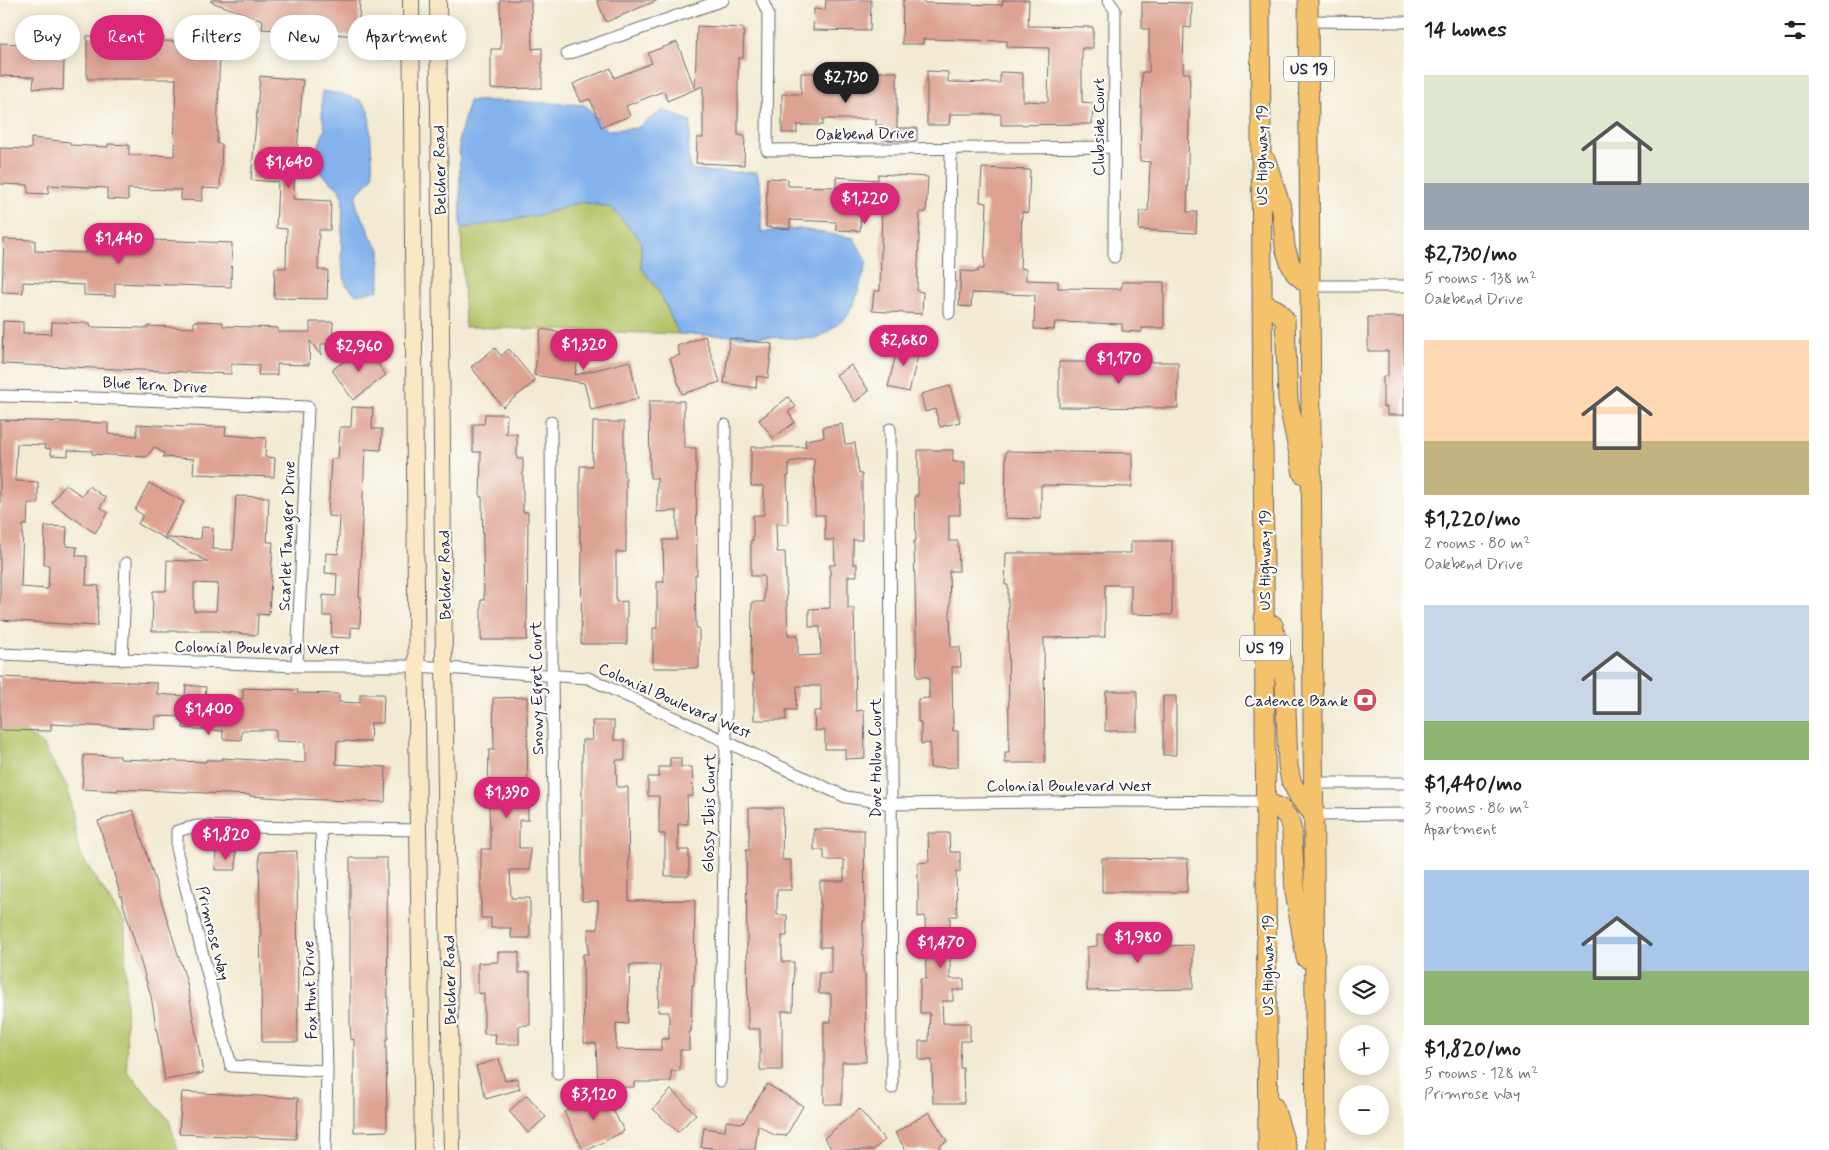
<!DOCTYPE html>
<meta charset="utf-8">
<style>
:root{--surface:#fff;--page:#f2f2f2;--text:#202124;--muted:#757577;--accent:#db2777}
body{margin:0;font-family:Mynerve,sans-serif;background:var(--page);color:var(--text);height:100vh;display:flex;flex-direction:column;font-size:19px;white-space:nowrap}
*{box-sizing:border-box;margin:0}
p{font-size:16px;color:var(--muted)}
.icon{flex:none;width:28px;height:28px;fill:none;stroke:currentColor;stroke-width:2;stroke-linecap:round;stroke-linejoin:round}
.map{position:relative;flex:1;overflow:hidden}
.details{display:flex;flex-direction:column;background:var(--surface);width:425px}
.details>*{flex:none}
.banner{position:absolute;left:15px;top:15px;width:475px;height:45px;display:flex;gap:10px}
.controls{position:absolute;left:1339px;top:965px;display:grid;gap:10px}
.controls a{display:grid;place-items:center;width:50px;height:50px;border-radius:50%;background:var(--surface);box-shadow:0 2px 12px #0003;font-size:25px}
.price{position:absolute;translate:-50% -42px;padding:0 11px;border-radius:18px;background:var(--accent);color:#fff;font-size:16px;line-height:32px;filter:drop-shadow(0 1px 2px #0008)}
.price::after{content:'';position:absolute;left:50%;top:30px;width:15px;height:11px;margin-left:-8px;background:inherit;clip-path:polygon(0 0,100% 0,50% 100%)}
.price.active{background:#222;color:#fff}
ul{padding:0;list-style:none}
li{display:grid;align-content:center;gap:10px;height:265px;padding:0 20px}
li span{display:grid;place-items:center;height:155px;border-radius:0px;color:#555}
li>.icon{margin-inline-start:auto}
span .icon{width:90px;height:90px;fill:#fffc;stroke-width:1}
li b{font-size:21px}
h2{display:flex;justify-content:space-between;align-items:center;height:60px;padding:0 20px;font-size:21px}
.chip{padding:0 18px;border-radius:22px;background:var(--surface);box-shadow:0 2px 12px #0003;font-size:18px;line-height:45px}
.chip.active{background:var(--accent);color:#fff}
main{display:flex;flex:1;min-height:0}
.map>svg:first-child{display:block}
</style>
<main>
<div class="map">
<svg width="1404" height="1150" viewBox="0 0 1404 1150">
<rect width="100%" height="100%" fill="#fdfcf7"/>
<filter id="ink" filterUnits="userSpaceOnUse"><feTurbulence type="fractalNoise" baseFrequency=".02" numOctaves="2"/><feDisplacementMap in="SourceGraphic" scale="10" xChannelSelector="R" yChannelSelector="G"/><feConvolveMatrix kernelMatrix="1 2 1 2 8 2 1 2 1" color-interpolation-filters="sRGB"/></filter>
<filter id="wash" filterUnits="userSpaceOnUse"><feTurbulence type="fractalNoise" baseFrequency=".0096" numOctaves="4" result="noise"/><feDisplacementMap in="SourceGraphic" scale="20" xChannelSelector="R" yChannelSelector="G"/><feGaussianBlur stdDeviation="1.12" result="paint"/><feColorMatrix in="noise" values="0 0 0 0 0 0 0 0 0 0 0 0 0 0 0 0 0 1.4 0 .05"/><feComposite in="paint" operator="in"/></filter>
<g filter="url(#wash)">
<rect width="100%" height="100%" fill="#f2ead2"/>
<path fill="#b4c366" stroke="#6b7250" d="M388 31 389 58H368L367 32Z
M581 202 612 208 641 241V267L659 291 679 334 465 327 461 229 544 214Z
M0 713 43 745 68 788 79 852 125 924 127 1071 169 1120 178 1150H0Z"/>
<path fill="#83b2ed" stroke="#526a94" d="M322 91 342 94 360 100 369 110 373 175C368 185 362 187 358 193 353 204 360 213 365 222 371 233 369 239 380 249V283L378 290 356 295 346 285 341 261 343 198 338 188 321 174 318 163 319 144 325 129 322 116Z
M469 101H510L585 105 608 130 637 128 663 110 691 122 688 154 690 169 711 172H757L762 194 761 232 800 229 854 238 867 263 855 301 847 317 818 339 679 334 659 291 641 267V241L612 208 581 202 544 214 461 229 459 138Z"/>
<g id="blocks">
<path fill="#dda292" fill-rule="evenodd" d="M211 0H360L358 36 262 29 263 20 211 2Z
M500 0H531L532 49 542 48V88L491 89V49H501Z
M597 0H658L606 22Z
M826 0H871L870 31 813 30 814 9 825 10Z
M903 0H924V3L1002 5 1003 0H1029L1028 26 1093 27V48H1082V102L1093 103 1092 124 1001 125V114H950L949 125H927V71L948 72V82L1000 83V72L1023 73V101L1048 102 1049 48 1007 47V41L923 39V44H902Z
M1142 2 1192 3 1191 28 1184 27 1183 73H1190L1187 212H1197L1196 233 1139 230 1140 211H1148L1150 162 1140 161 1142 72H1149V29H1142Z
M697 26 744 28 743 58H738V135L745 136 744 165 696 163 697 138H703V86L667 101 664 91 626 106 630 116 601 127 590 99 581 102 573 84 611 68 614 78 652 63 648 53 677 42 695 89Z
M45 35 65 36 63 90 33 88 34 77 0 76V43L44 45Z
M87 36 164 37V41L220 43 217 144H222L220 189 202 188V201L181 200V190L128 189V200L107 199V188L49 185 48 194 28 193V185L0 184V148L31 149V138L70 142V145L108 147V144L129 145V155L174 156 176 79H87Z
M865 72H897V128H917V141L882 140V125H876V119H823V125H797V133H782V94H801V73H823V83H865Z
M260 76 303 80 293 199 331 201 330 230H319L318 270H328L327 299 274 298 275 268H286L287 229 276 228 278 182 251 180Z
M982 168 1030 170 1028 213 1022 212 1020 268 1026 269V280L1058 281V288L1121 289 1122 282H1164V328H1142V332L1122 331V324L1055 322 1054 330 1034 329 1035 295 972 293 971 307 959 306 961 271 978 272V269H984L987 203 980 202Z
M878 174 928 177 926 212H920L917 291 923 292 922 314 872 311 874 291H880L882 207 861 206 860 231 836 230V222L790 220V229L766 227 767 178 788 179V186L836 187V177L878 180Z
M4 239 35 240V251L86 253V242L127 243V239L232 243 231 287 115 283V296L84 295V285L23 282V293L2 292Z
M1368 317H1404V415H1387V407H1383V376H1388V351H1368Z
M3 321 23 322V333L51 334 52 322 90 323V327L148 328V326L194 328V321L223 322V326L278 328V332H310V322H333L332 344H321V355L310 341 309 365 277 364V375H258L259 365 231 364V374L2 364Z
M541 329 582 336 575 375 630 361 638 399 591 410 584 383 534 375Z
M705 336 720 382 682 394 670 358 680 355 677 346Z
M730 338 772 344 768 378 757 376 756 388 724 383Z
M899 342 920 347 909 392 888 387Z
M364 346 386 375 353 400 332 370Z
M495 348 501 356 509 349 535 381 503 407 471 367Z
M1059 362H1178V408L1059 407Z
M851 365 869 391 855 402 836 375Z
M950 386 960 422 940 427 935 409 925 412 921 394Z
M788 397 796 407 788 412 795 422 773 438 759 420Z
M649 401H684V448H696L697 575H695L696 628H699V668H653V628H657V582H664L663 540H677V511L657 512V478H650Z
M352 407 373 408 372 429H382L381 450 365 449 359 597H361L360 628 351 627V638L331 637 332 616H323V595L336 596 337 574 325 573 326 553 338 554 340 517 328 516 331 459H338L340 427H351Z
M485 414H507L506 434H517V459H523V512H528L527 640H481V600H484L482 497H480L481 452H473V424H484Z
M0 420 108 423V434L137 436V424L186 427V426L226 427 225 435 266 438 265 457 275 458 274 477 193 474 194 459 163 457 165 454 154 447 147 457 92 454V451L68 450V456L51 455V449L45 448 46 445 17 444 15 481 38 482V504L28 503 27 525H23L21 587 48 589 49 565H44L45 526 67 527 66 546 77 547 76 556H87L86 585 99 586 97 626 0 620Z
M593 422H624V477H626V552H616V602L627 601V644H581L582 542H580V466H592Z
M842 424 845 444 855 443 859 474H862V540H853V564H857V576H848V608H854L856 711 864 710 865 758 845 759V749H825V730L815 731 814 711H821V686H797L796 710H786V720H754V674H751L752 602H764V576H751V540H753V515H764V486H751V447H806L805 440 824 437 823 427ZM814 458 815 515H825V540H834L835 565H830V608L809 609V627H820L821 655 798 656V635H788L785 552H777L776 524H788L787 476H789V462Z
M918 450H953V462H965V485H960V515H949V541H958L959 571H949L951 647H960L961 667H952L953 731H958V767L930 768V743L921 744V722H918V699L929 698V677H917L914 541H916L915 496H918Z
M1006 451 1132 453V487L1041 485V519L1005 518Z
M149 483 184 502 164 538 138 524 143 515 135 510Z
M65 484 82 496 89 486 106 498 100 507 108 513 95 533 52 503Z
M236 496 269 497 267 542H273L269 615 258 614 257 635 215 631H152L153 591H166L167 560 208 562 164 538 201 539 202 527 213 528 212 549 233 550ZM194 583 218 584 216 611H194Z
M1131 541H1172V615L1131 614V585H1105V637L1044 638 1045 763H1005V752H1009L1008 585H1005L1006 553H1131Z
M0 677 157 683V694L185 696 186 685 206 687 205 697 243 699V688L298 690 297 693 339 694V702L360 703V694H384L383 723H371L370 742 337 741 336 764 386 767 385 802 297 799 250 796V795L118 789V791L82 789 84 755 120 756V759L206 762V760H222V758L305 763V742L276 741V730H242L241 740 223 739V731L183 728 185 717 156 716 155 729 51 724V731L0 730Z
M1106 691H1137V731H1105Z
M1163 696H1176V755H1163Z
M527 697 528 820H519V848H530V870H510L511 898H530V938H511V928H491V918H481V849H491L488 789 489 750H494L493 698Z
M592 721H614V740H625V760H616L617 787H628L629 901 695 900 694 985H692L691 1032H689V1050H680V1071H671V1082H634V1087L598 1088 596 1043H584L583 954H588V929H598V901H582V740H593ZM630 965H660L658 1012H669V1039H661V1050L616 1049V1023L628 1024Z
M670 758H681V767H692L693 796H687L688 824H678V850H689V876H665V834H659V796H648V777H659V767H670Z
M749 808H783L782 860H791V890H777V915H787V936H782V962H794L793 1011H782V1070H760V1029H748L746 850H749Z
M133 810 187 983 203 1073 165 1080 151 996 98 821Z
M814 829 864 830 865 921H863V973H865L866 1062H842V1104H824V1022H831V994H819V973H831V947H820V881H844V860H824V850H814Z
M928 833H949L950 852H960V872H956L957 916H950V979H964V990H953V1001H942L943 1023H970V1041H961L960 1068H963L964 1103H933L932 1060H919V1041H929L930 1013H920V979H926L925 916 918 917V863L929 862Z
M297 851 298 1042H262L259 852Z
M216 852H236V870H215Z
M350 858H387L388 1039H386L387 1131 354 1132V1039L351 1040 350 1023Z
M1102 858 1188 859 1187 892H1102Z
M1161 934V946L1193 945V989L1087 991V947L1097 946V935Z
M498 952H519V973L530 972V1025H519V1044H495L496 1034H484V993L478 994V963L498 962Z
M499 1059 505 1081 517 1078 520 1089 486 1099 476 1066Z
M767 1084 803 1106 786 1136 774 1135 758 1125 755 1150H711L712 1148 701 1147 704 1128 725 1131 726 1121 743 1123Z
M671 1090 696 1114 678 1132 653 1109Z
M603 1091 624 1131 588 1150H583L564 1112Z
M182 1092 298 1098 296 1139 179 1134Z
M527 1095 546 1117 528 1133 509 1111Z
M859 1109 885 1140 873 1150H833L824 1138Z
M929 1112 947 1141 939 1146 941 1150H906L895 1133Z"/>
</g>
</g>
<g filter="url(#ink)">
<use href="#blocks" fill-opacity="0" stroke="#6b6870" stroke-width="1"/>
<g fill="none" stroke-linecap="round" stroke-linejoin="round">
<g stroke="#6b6870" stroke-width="13">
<path id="minor" d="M762 0 768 13 767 150 1114 147
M1108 0 1115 10 1114 257
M1309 21 1404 22
M567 54 723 0
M1310 286H1404
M949 313 951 148
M0 396 93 398 308 407 297 666
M551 422 552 675 558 1074
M890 429 892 1088
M0 654 297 666H418L588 678 846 797 892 804 1115 801 1266 802
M122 660 126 563
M1314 783H1404
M1314 815 1404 814
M321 828 327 1071 325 1150
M327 1071 231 1066 177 853V831L197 826 418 830
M720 1081 726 741 725 425"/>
</g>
<g stroke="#6b6870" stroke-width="18">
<path id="secondary" d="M411 0 418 830 423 1150
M438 0 444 668 452 1150"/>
</g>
<g stroke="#6b6870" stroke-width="21">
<path id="trunk" d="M1260 0 1268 1150
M1308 0 1316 1150
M1266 161 1282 210 1285 247 1290 263 1295 273 1310 286
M1262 303 1277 310 1285 320 1288 400 1303 474
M1273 625 1285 681 1288 766 1291 781 1300 798 1314 815
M1266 802 1280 808 1289 819 1292 832 1295 892 1306 958
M1274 1107 1287 1150"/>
</g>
<use href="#minor" stroke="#fff" stroke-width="11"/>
<use href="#secondary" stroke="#fae7c3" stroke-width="16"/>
<use href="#trunk" stroke="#f3c26a" stroke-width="19"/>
</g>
</g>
<defs>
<g id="bank-disc" transform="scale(1.25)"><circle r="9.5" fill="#d1495b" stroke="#fdfcf7"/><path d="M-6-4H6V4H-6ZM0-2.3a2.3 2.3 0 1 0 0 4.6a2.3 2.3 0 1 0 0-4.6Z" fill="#fff"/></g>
</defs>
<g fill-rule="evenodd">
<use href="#bank-disc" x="1365" y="700"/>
</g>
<g text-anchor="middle" stroke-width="4.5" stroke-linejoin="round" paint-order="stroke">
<g fill="#fdfcf7" stroke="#646373" stroke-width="1">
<rect x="1284" y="56.5" width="50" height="25" rx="4"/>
<rect x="1240" y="635.5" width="50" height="25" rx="4"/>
</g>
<g font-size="15" font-weight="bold" fill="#22223b">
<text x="1309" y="74">US 19</text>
<text x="1265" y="653">US 19</text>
</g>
<g font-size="16" fill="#22223b" stroke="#fdfcf7">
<text transform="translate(1098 127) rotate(-90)" y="6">Clubside Court</text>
<text transform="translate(865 133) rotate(-1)" y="6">Oakbend Drive</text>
<text transform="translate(1261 155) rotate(-90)" y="6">US Highway 19</text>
<text transform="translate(439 170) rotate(-91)" y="6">Belcher Road</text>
<text transform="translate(155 384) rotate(3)" y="6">Blue Tern Drive</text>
<text transform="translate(286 536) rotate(-88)" y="6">Scarlet Tanager Drive</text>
<text transform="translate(1264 560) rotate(-90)" y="6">US Highway 19</text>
<text transform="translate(444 575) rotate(-91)" y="6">Belcher Road</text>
<text transform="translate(257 647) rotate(1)" y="6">Colonial Boulevard West</text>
<text transform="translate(536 688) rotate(-91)" y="6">Snowy Egret Court</text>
<text transform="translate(675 700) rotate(24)" y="6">Colonial Boulevard West</text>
<text transform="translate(875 758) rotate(-90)" y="6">Dove Hollow Court</text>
<text x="1069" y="791">Colonial Boulevard West</text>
<text transform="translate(708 813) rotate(-89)" y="6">Glossy Ibis Court</text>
<text transform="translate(214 933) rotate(76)" y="6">Primrose Way</text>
<text transform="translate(1267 965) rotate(-90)" y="6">US Highway 19</text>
<text transform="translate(449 980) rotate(-91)" y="6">Belcher Road</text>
<text transform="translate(309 990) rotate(-92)" y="6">Fox Hunt Drive</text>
</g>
<g font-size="16" fill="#22223b" stroke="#fdfcf7" text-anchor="end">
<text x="1348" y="706">Cadence Bank</text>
</g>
</g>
</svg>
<div class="controls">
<a><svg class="icon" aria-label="layers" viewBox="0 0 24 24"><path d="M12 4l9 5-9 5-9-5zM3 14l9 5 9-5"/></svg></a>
<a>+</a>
<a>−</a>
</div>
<b class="price active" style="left:846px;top:104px">$2,730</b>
<b class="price" style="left:289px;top:189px">$1,640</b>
<b class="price" style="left:865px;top:225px">$1,220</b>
<b class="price" style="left:119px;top:265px">$1,440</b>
<b class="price" style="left:904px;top:367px">$2,680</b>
<b class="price" style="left:584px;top:371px">$1,320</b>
<b class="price" style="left:359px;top:373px">$2,960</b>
<b class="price" style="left:1119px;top:385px">$1,170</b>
<b class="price" style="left:209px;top:736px">$1,400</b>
<b class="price" style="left:507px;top:819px">$1,390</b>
<b class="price" style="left:226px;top:861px">$1,820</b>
<b class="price" style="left:1138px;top:964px">$1,980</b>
<b class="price" style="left:941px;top:969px">$1,470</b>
<b class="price" style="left:594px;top:1121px">$3,120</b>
<div class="banner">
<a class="chip">Buy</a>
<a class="chip active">Rent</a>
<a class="chip">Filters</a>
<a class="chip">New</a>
<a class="chip">Apartment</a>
</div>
</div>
<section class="details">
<h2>14 homes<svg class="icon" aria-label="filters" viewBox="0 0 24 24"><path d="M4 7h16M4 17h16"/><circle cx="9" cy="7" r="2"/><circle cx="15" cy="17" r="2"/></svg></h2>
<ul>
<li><span style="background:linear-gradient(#dfe7d0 70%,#9aa5b1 0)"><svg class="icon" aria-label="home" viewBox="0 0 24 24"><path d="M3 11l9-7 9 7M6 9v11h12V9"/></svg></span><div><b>$2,730/mo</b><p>5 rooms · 138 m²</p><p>Oakbend Drive</p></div></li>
<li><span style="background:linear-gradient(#ffd9b3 65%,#c2b280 0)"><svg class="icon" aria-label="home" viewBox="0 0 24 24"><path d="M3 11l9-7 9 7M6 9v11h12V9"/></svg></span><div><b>$1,220/mo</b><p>2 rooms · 80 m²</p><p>Oakbend Drive</p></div></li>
<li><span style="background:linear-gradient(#c9d6e8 75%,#8fb573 0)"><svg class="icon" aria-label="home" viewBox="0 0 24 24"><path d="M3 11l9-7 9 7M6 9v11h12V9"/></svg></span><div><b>$1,440/mo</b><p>3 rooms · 86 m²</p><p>Apartment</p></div></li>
<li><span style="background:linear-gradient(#a9c7e8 65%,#8fb573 0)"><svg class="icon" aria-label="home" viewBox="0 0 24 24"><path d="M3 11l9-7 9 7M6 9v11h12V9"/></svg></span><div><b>$1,820/mo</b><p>5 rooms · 128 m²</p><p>Primrose Way</p></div></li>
</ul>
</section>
</main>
